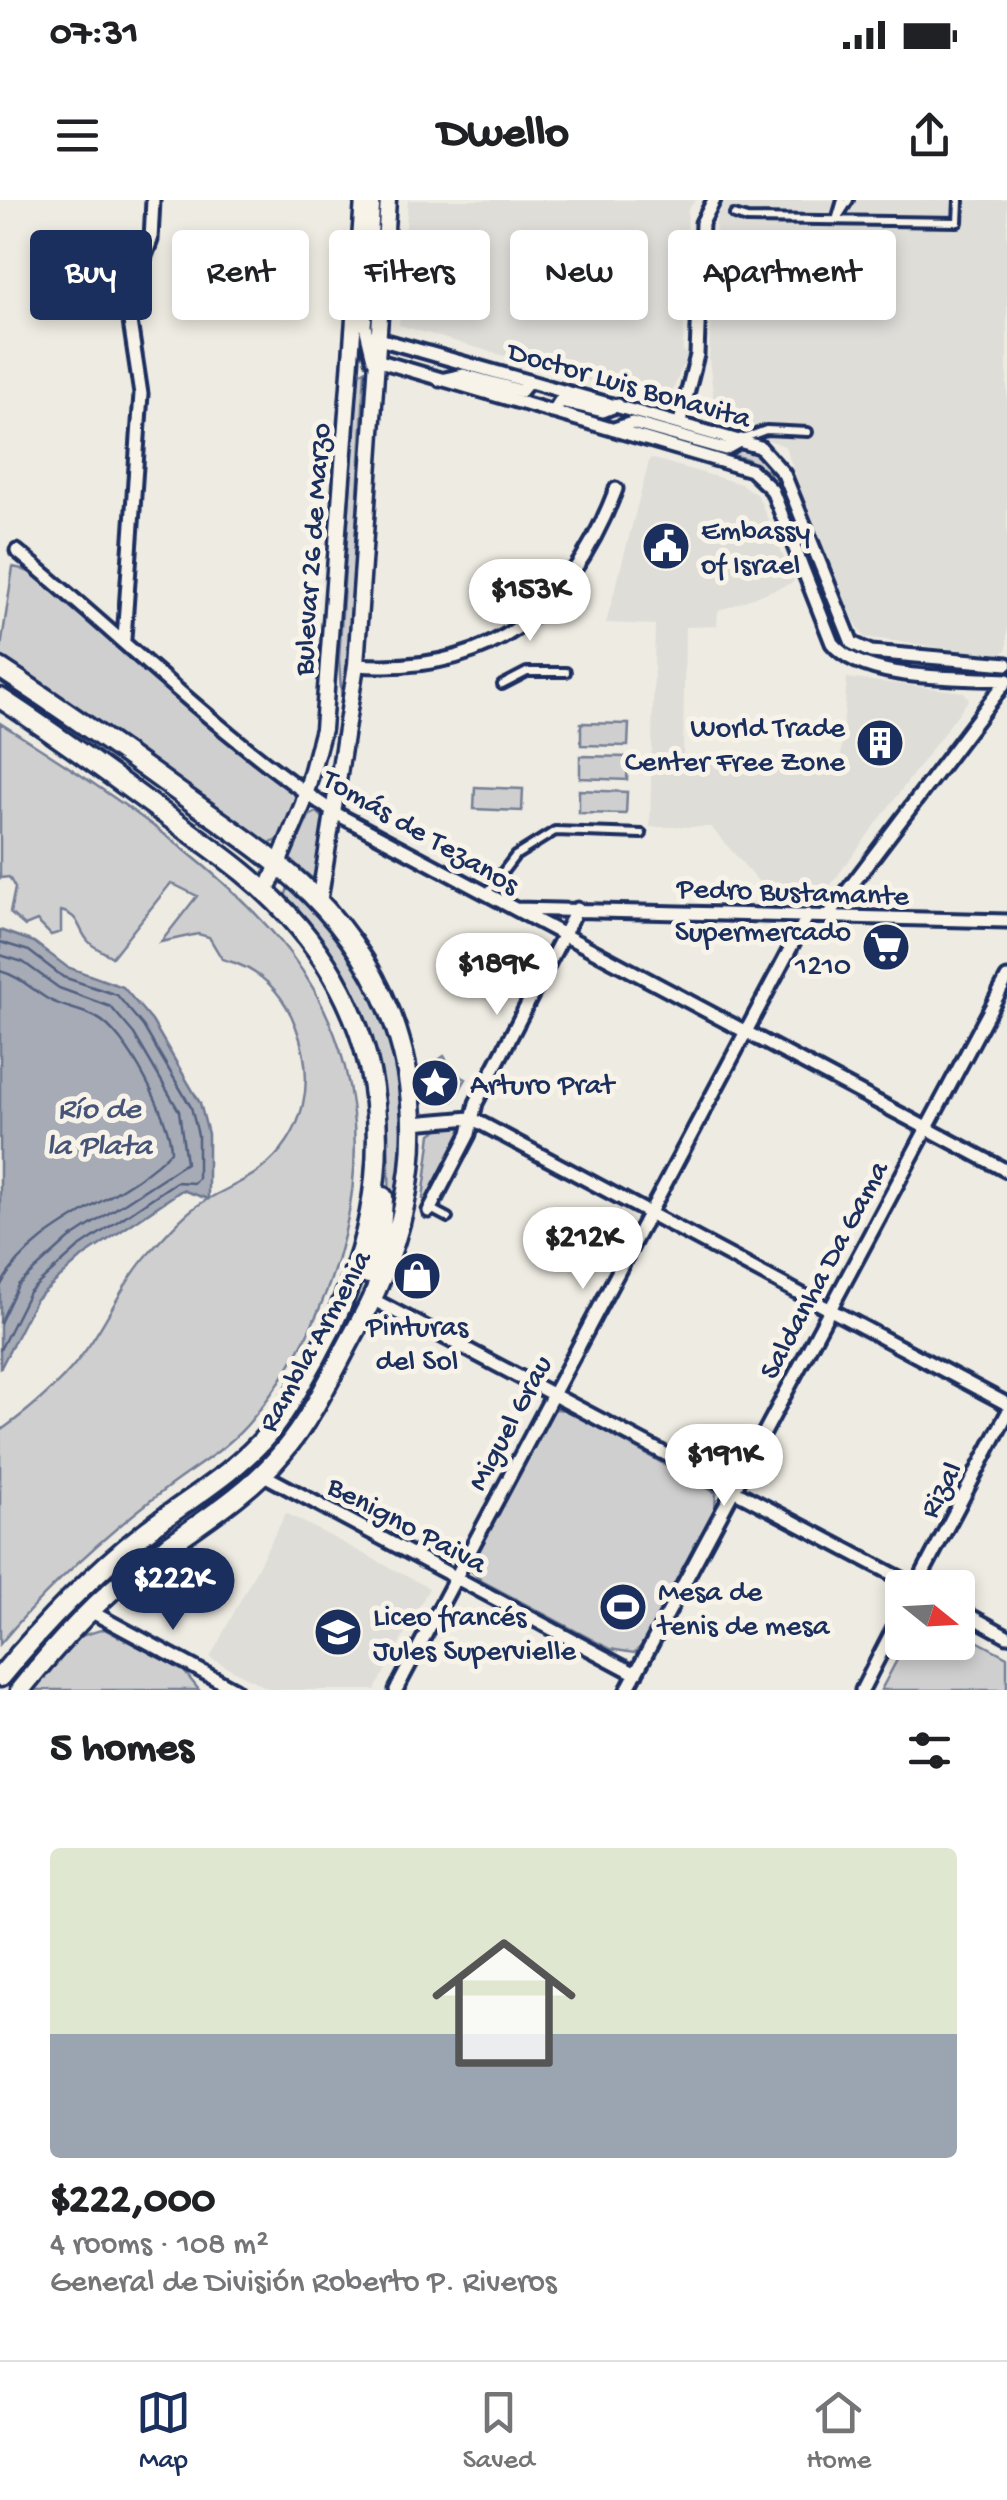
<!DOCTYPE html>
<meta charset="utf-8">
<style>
:root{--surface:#fff;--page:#f2f2f2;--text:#202124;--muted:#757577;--line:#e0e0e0;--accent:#1b2f5e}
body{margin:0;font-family:"Gochi Hand",sans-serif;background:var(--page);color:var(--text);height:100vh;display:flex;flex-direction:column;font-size:38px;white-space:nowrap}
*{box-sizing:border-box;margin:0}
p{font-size:32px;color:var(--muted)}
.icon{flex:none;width:55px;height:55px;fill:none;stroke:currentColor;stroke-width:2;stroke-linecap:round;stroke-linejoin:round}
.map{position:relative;height:1490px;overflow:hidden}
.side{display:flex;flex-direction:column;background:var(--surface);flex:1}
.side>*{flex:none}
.hud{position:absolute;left:30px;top:30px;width:948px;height:90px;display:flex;gap:20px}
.needle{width:65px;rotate:108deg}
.fabs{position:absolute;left:885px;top:1370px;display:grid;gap:20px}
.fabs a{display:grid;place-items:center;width:90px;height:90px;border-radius:10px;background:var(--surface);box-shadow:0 5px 15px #0003;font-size:50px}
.price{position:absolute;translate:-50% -85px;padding:0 22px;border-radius:35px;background:#fff;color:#222;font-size:32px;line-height:65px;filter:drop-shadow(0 2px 5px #0008)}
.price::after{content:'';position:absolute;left:50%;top:60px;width:30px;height:22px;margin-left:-15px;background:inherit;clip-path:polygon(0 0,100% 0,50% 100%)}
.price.current{background:var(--accent);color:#fff}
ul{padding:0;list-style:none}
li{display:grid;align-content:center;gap:20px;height:530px;padding:0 50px}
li+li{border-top:2px solid var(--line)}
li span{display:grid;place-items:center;height:310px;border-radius:10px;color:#555}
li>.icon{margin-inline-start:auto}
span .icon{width:180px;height:180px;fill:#fffc;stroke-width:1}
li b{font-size:42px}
h2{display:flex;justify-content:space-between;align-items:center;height:120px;padding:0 50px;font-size:42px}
.tag{padding:0 35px;border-radius:10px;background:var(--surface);box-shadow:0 5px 15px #0003;font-size:35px;line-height:90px}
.tag.current{background:var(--accent);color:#fff}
.status{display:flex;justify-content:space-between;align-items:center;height:70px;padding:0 50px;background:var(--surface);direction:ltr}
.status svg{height:28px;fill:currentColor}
header{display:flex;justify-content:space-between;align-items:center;height:130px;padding:0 50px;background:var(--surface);font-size:45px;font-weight:700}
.dock{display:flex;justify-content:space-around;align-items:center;height:140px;border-top:2px solid var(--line);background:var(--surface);font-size:28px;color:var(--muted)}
.dock a{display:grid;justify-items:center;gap:5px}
.dock .current{color:var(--accent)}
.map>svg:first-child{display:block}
</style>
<div class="status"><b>07:31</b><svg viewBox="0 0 49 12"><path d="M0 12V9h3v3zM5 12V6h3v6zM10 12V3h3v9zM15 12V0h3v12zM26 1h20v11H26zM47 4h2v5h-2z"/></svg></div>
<header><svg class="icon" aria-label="menu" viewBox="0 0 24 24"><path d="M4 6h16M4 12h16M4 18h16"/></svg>Dwello<svg class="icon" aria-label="share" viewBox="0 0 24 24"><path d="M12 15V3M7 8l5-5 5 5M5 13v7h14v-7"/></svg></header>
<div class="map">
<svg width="1007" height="1490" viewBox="0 0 1007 1490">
<rect width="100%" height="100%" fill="#eeebe2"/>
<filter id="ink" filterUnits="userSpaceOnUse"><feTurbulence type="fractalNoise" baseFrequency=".01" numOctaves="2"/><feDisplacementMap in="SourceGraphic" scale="20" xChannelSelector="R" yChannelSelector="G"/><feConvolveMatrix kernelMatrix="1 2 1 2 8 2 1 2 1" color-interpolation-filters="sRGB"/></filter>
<g filter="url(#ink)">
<path fill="#deddd8" d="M408 0H696L688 9 683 150 687 155 670 198 662 202 399 125Z
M725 0H1007V448L1001 456 864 437 837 391 785 246 716 220 709 159 716 19Z
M650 258 741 284 758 296 794 382 718 411 717 426 685 427 683 559 840 567 847 478 964 492 969 499 821 698 771 696 711 627H650L655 425 606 423Z
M286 1313 429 1388 375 1490H271L210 1458Z"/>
<path fill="#cfcfcf" stroke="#757f96" stroke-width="2.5" d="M365 170 347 493 328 598 342 505 339 459 358 174Z
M635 228 723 252 746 249 766 262 776 276 843 444 860 456 911 466 859 459 842 445 769 273 747 259Z
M13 367C62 374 176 496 217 533 242 555 272 572 297 595L281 639 271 643 260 639 0 455Z
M0 523C94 582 221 664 289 752 399 896 360 1084 253 1218 228 1250 190 1269 159 1294 101 1339 47 1388 0 1444V1231C31 1209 66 1179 88 1147 110 1116 124 1080 151 1051 164 1037 178 1020 194 1008 214 993 240 985 260 970 306 935 316 880 296 827 283 791 259 768 222 759L209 737 198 734 161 742 197 696 171 683 112 757C105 752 94 748 89 742 77 729 81 716 61 711V732L51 735 37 721 25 726 10 713 15 688 9 677 0 678Z
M581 523 629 524 628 546 581 545Z
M580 556 628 557 627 580 580 578Z
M475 587 523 589 522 611 474 609Z
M579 590 627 592 626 614 579 613Z
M317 612 328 622 313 679 290 659 309 616Z
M288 688C361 750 416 858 405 956 402 984 394 1012 389 1040 393 902 379 804 285 697Z
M444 856 454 873 466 879 453 901 435 899 427 868Z
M463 927 429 1001 423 999 431 934 440 928Z
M555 1209 566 1210 716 1293 715 1309 644 1444 634 1453 610 1449 482 1381 472 1372 473 1358 549 1213Z
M104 1429 183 1470 199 1490H33L81 1436Z
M958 1431 1007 1457V1490H881L906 1443 958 1442Z"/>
<path fill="#a6abb5" stroke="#6e7992" stroke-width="2.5" d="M0 730 34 742 67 767 123 787 152 821 200 903 208 934V999L182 990 84 1056 36 1099 0 1169Z"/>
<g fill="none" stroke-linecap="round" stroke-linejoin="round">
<path stroke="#536181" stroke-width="2.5" d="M0 742 29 751 63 777 117 795 143 826 191 907 198 935V978L194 983 176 982 78 1048 29 1092 0 1150
M0 755 23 762 59 788 111 807 134 834 179 911 186 963 69 1039 18 1085 0 1123
M0 771C19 776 30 788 46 798 62 808 81 809 97 818 126 832 171 920 171 951 126 1000 32 1023 0 1087"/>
<g stroke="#1b2f5e" stroke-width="14">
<path id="service" d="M734 15 747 19 958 22 959 0
M837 17 842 0
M838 17 849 0
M742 239 766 230 808 232
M502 485 527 472H566
M486 694 515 656 555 631 642 634
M431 1009 448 1018"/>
</g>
<g stroke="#1b2f5e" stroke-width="19">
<path id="minor" d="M374 0 365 126 373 159 751 270 772 290 832 443C863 482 959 477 1007 480
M372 137 760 247 784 274 852 443 871 452 1007 464
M440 180 463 175 521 191 529 181
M553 212 560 201 603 211 618 205
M680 222 697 155 702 23 714 0
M614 229 632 223 725 249 741 240
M17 351C123 438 220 536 335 613L1007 971
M124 439 141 194 129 115 135 83 151 40 153 0
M356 465C491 475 569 412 616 289
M516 709 1007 721
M829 715 1007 480
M413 923 471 918 1007 1204
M429 1011 469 934 476 903 577 709
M372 1099 919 1388
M262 1274 636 1474
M915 1388 1007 1214
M958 1409 1007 1436
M90 1411 236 1490
M396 1490 808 715
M627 1490 1007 778
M862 1490 902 1412"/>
</g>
<g stroke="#1b2f5e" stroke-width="21">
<path id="tertiary" d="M266 693 303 604 323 529 363 0
M319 703 356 465 388 0"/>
</g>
<g stroke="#1b2f5e" stroke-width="25">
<path id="primary" d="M0 468C61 508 121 550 180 593 224 625 273 656 311 694 433 817 439 977 359 1124 335 1167 314 1215 282 1253 244 1299 187 1330 141 1366 95 1401 56 1445 20 1490
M0 498C51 531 99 566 148 602 201 641 257 676 299 727 407 857 393 1017 316 1157 301 1183 287 1211 268 1234 234 1274 185 1301 144 1333 91 1375 43 1425 0 1477
M368 1074 381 1032 383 997"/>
</g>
<use href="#service" stroke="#f7f3e8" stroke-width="6"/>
<use href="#minor" stroke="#f7f3e8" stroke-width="11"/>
<use href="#tertiary" stroke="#f7f3e8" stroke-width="14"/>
<use href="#primary" stroke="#f7f3e8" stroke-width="18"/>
</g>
</g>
<defs>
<g id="civic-disc" transform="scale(2.5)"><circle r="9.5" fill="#1b2f5e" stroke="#f7f3e8"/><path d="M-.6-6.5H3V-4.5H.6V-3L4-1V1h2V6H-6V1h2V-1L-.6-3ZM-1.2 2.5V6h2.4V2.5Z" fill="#fff"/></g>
<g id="building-disc" transform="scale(2.5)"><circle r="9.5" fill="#1b2f5e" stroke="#f7f3e8"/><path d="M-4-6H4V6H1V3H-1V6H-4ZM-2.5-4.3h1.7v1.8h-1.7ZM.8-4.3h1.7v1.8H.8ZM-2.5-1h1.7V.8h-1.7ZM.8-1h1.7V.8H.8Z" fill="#fff"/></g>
<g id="supermarket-disc" transform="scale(2.5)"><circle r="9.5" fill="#1b2f5e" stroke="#f7f3e8"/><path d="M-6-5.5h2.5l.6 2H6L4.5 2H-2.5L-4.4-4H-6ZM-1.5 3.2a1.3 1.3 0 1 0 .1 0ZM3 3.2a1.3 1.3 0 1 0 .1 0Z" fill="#fff"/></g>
<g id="sight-disc" transform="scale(2.5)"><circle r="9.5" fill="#1b2f5e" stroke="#f7f3e8"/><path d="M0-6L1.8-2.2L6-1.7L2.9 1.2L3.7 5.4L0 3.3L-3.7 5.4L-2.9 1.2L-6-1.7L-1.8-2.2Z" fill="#fff"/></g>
<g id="shop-disc" transform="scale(2.5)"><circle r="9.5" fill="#1b2f5e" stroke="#f7f3e8"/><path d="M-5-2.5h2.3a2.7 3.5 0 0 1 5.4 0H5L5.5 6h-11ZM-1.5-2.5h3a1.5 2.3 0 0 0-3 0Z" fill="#fff"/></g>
<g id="stadium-disc" transform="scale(2.5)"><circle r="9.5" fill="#1b2f5e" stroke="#f7f3e8"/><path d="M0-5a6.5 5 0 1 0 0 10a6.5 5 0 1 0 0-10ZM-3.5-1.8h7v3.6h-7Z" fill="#fff"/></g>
<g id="school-disc" transform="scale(2.5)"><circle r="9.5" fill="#1b2f5e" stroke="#f7f3e8"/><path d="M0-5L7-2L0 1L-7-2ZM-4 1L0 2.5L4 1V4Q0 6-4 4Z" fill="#fff"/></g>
</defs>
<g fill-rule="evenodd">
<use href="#civic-disc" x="666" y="346"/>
<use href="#building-disc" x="880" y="543"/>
<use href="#supermarket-disc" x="886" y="747"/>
<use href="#sight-disc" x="435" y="883"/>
<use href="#shop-disc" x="417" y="1076"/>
<use href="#stadium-disc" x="623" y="1407"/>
<use href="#school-disc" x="338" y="1432"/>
</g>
<g text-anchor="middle" stroke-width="10" stroke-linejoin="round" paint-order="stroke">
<g font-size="30" fill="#1b2f5e" stroke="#f7f3e8">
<text transform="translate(630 183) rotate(16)" y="10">Doctor Luis Bonavita</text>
<text transform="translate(310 349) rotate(-86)" y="10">Bulevar 26 de Marzo</text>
<text transform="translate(422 630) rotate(30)" y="10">Tomás de Tezanos</text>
<text transform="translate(793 690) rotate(2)" y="10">Pedro Bustamante</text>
<text transform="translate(822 1069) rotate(-62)" y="10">Saldanha Da Gama</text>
<text transform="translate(313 1140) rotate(-61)" y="10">Rambla Armenia</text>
<text transform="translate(508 1222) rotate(-62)" y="10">Miguel Grau</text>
<text transform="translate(939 1289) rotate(-62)" y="10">Rizal</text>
<text transform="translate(408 1323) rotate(28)" y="10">Benigno Paiva</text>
</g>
<g font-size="30" fill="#1b2f5e" stroke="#f7f3e8" text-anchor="start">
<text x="701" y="339">Embassy<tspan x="701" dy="34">of Israel</tspan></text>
<text x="845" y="536" text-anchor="end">World Trade<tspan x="845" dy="34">Center Free Zone</tspan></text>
<text x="851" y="740" text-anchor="end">Supermercado<tspan x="851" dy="34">1210</tspan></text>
<text x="470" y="893">Arturo Prat</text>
<text x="417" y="1135" text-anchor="middle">Pinturas<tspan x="417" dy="34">del Sol</tspan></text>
<text x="658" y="1400">Mesa de<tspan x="658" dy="34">tenis de mesa</tspan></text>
<text x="373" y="1425">Liceo francés<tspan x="373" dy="34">Jules Supervielle</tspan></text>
</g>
<g font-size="32" font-style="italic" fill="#455478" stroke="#f7f3e8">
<text x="99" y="917">Río de<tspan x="99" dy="37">la Plata</tspan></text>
</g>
</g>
</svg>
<div class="fabs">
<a><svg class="needle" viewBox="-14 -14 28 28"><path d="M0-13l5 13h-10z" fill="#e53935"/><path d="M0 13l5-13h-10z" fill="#757577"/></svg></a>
</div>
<b class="price" style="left:530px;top:444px">$153K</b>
<b class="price" style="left:497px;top:818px">$189K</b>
<b class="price" style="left:583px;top:1092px">$212K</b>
<b class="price" style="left:724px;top:1309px">$191K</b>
<b class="price current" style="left:173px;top:1433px">$222K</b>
<div class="hud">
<a class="tag current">Buy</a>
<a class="tag">Rent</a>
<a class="tag">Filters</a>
<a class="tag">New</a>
<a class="tag">Apartment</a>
</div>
</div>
<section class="side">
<h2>5 homes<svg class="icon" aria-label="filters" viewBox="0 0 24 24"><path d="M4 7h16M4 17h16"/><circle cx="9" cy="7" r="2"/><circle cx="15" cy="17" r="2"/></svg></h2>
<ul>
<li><span style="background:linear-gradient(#dfe7d0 60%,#9aa5b1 0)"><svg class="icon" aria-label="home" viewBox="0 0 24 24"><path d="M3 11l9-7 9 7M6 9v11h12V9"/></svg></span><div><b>$222,000</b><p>4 rooms · 108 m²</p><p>General de División Roberto P. Riveros</p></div></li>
</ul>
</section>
<nav class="dock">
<a class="current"><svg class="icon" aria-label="map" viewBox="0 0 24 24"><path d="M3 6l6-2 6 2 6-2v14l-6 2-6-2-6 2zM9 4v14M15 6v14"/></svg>Map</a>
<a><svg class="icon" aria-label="saved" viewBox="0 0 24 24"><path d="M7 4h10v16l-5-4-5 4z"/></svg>Saved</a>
<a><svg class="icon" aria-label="home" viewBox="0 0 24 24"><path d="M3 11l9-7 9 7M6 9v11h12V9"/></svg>Home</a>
</nav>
